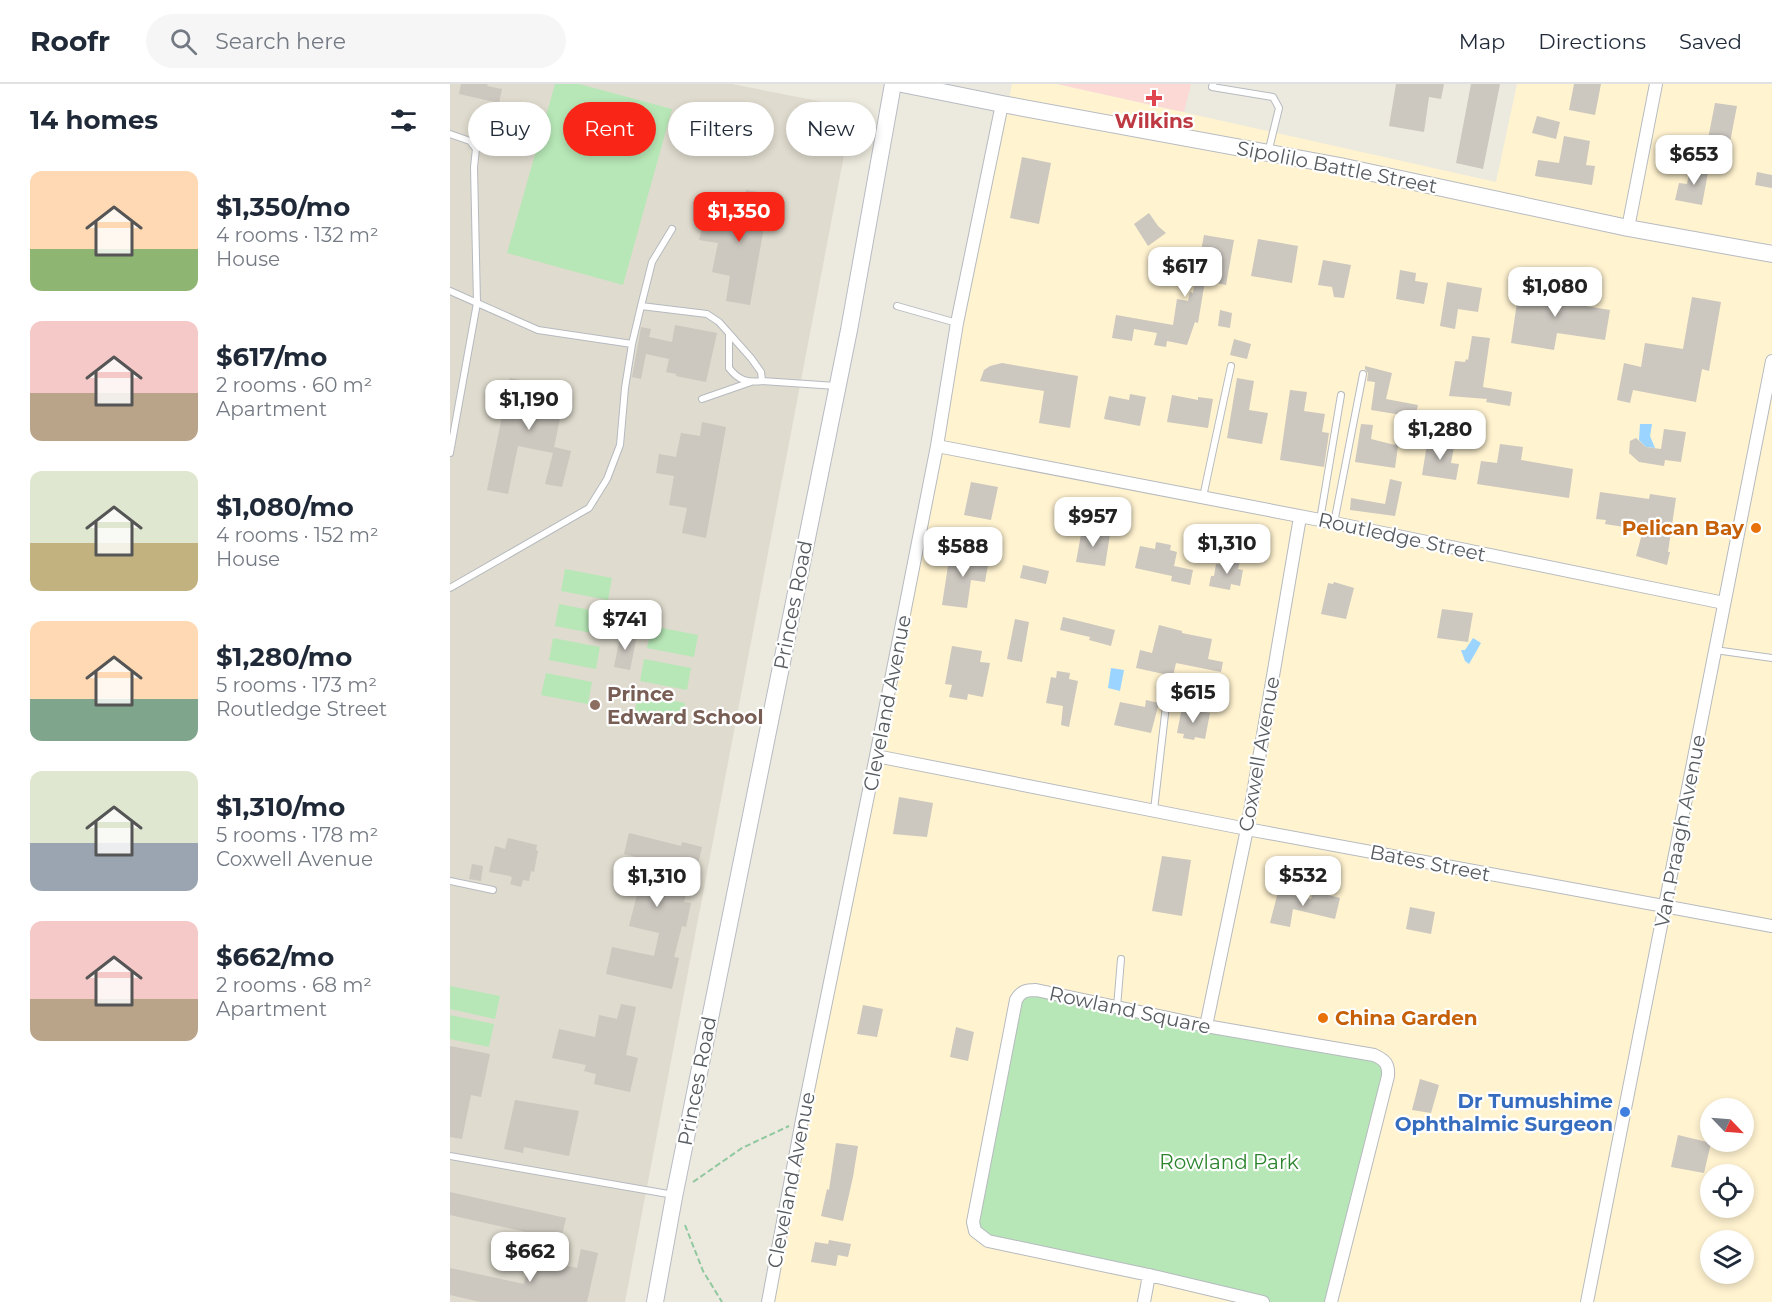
<!DOCTYPE html>
<meta charset="utf-8">
<style>
:root{--surface:#fff;--page:#f6f6f7;--text:#1f2937;--muted:#747a83;--line:#e0e1e3;--accent:#f92517}
body{margin:0;font-family:Montserrat,sans-serif;background:var(--page);color:var(--text);height:100vh;display:flex;flex-direction:column;font-size:22px;white-space:nowrap}
*{box-sizing:border-box;margin:0}
p{font-size:20px;color:var(--muted)}
.icon{flex:none;width:33px;height:33px;fill:none;stroke:currentColor;stroke-width:2;stroke-linecap:round;stroke-linejoin:round}
.map{position:relative;flex:1;overflow:hidden}
.side{display:flex;flex-direction:column;background:var(--surface);width:450px}
.side>*{flex:none}
.banner{position:absolute;left:18px;top:18px;width:570px;height:54px;display:flex;gap:12px}
.needle{width:39px;rotate:115deg}
.buttons{position:absolute;left:1250px;top:1014px;display:grid;gap:12px}
.buttons a{display:grid;place-items:center;width:54px;height:54px;border-radius:50%;background:var(--surface);box-shadow:0 3px 9px #0003;font-size:30px}
.price{position:absolute;translate:-50% -51px;padding:0 14px;border-radius:12px;background:#fff;color:#222;font-size:20px;line-height:39px;filter:drop-shadow(0 2px 3px #0008)}
.price::after{content:'';position:absolute;left:50%;top:36px;width:18px;height:14px;margin-left:-9px;background:inherit;clip-path:polygon(0 0,100% 0,50% 100%)}
.price.on{background:var(--accent);color:#fff}
ul{padding:0;list-style:none}
li{display:flex;align-items:center;gap:18px;height:150px;padding:0 30px}
li span{display:grid;place-items:center;flex:none;width:168px;height:120px;border-radius:12px;color:#555}
li>.icon{margin-inline-start:auto}
span .icon{width:72px;height:72px;fill:#fffc;stroke-width:1}
li b{font-size:26px}
h2{display:flex;justify-content:space-between;align-items:center;height:72px;padding:0 30px;font-size:26px}
.chip{padding:0 21px;border-radius:27px;background:var(--surface);box-shadow:0 3px 9px #0003;font-size:21px;line-height:54px}
.chip.on{background:var(--accent);color:#fff}
header{display:flex;align-items:center;gap:36px;box-sizing:border-box;height:84px;padding:0 30px;background:var(--surface);border-bottom:2px solid var(--line)}
header strong{font-size:28px}
nav{display:flex;gap:33px;margin-inline-start:auto;font-size:21px}
.search{width:420px;height:54px;background:var(--page);display:flex;align-items:center;gap:15px;box-sizing:border-box;padding:0 21px;border-radius:33px;color:var(--muted);font-size:22px}
main{display:flex;flex:1;min-height:0}
.map>svg:first-child{display:block}
</style>
<header>
<strong>Roofr</strong>
<div class="search"><svg class="icon" aria-label="search" viewBox="0 0 24 24"><circle cx="10" cy="10" r="6"/><path d="M15 15l6 6"/></svg>Search here</div>
<nav><a>Map</a><a>Directions</a><a>Saved</a></nav>
</header>
<main>
<section class="side">
<h2>14 homes<svg class="icon" aria-label="filters" viewBox="0 0 24 24"><path d="M4 7h16M4 17h16"/><circle cx="9" cy="7" r="2"/><circle cx="15" cy="17" r="2"/></svg></h2>
<ul>
<li><span style="background:linear-gradient(#ffd9b3 65%,#8fb573 0)"><svg class="icon" aria-label="home" viewBox="0 0 24 24"><path d="M3 11l9-7 9 7M6 9v11h12V9"/></svg></span><div><b>$1,350/mo</b><p>4 rooms · 132 m²</p><p>House</p></div></li>
<li><span style="background:linear-gradient(#f6c9c9 60%,#b9a48a 0)"><svg class="icon" aria-label="home" viewBox="0 0 24 24"><path d="M3 11l9-7 9 7M6 9v11h12V9"/></svg></span><div><b>$617/mo</b><p>2 rooms · 60 m²</p><p>Apartment</p></div></li>
<li><span style="background:linear-gradient(#dfe7d0 60%,#c2b280 0)"><svg class="icon" aria-label="home" viewBox="0 0 24 24"><path d="M3 11l9-7 9 7M6 9v11h12V9"/></svg></span><div><b>$1,080/mo</b><p>4 rooms · 152 m²</p><p>House</p></div></li>
<li><span style="background:linear-gradient(#ffd9b3 65%,#7fa58c 0)"><svg class="icon" aria-label="home" viewBox="0 0 24 24"><path d="M3 11l9-7 9 7M6 9v11h12V9"/></svg></span><div><b>$1,280/mo</b><p>5 rooms · 173 m²</p><p>Routledge Street</p></div></li>
<li><span style="background:linear-gradient(#dfe7d0 60%,#9aa5b1 0)"><svg class="icon" aria-label="home" viewBox="0 0 24 24"><path d="M3 11l9-7 9 7M6 9v11h12V9"/></svg></span><div><b>$1,310/mo</b><p>5 rooms · 178 m²</p><p>Coxwell Avenue</p></div></li>
<li><span style="background:linear-gradient(#f6c9c9 65%,#b9a48a 0)"><svg class="icon" aria-label="home" viewBox="0 0 24 24"><path d="M3 11l9-7 9 7M6 9v11h12V9"/></svg></span><div><b>$662/mo</b><p>2 rooms · 68 m²</p><p>Apartment</p></div></li>
</ul>
</section>
<div class="map">
<svg width="1322" height="1218" viewBox="0 0 1322 1218">
<rect width="100%" height="100%" fill="#ece9de"/>
<path fill="#fff3d0" fill-rule="evenodd" d="M562 0H607L1046 98 1067 0H1322V1218H315ZM1260 1024H1293V1058H1260ZM1260 1090H1293V1124H1260ZM1260 1156H1293V1190H1260Z"/>
<path fill="#dfdbce" d="M0 0H282L403 24 175 1218H0Z"/>
<path fill="#fdd9d6" d="M607 0H741L734 28Z"/>
<path fill="#b7e7b7" d="M105 0H129L222 25 173 201 57 169Z
M115 485 162 494 158 516 111 507Z
M109 520 156 529 152 551 105 542Z
M202 542 248 551 244 573 197 564Z
M103 554 150 563 146 585 99 576Z
M194 575 241 584 237 606 190 597Z
M96 589 142 598 138 620 91 611Z
M188 610 235 619 231 641 184 632Z
M0 902 50 912 45 935 0 925Z
M569 907 936 976 879 1218H809L523 1151Z
M0 931 44 940 39 963 0 955Z"/>
<path fill="#9bd5ff" d="M1190 340H1202L1200 352 1205 364 1196 363 1189 356Z
M1023 554 1031 559 1019 580 1015 577 1011 566H1015Z
M661 584 674 586 670 607 658 604Z"/>
<path fill="#ccc7bf" d="M11 0H38L37 2 52 5 49 19 9 10Z
M946 0H994L991 15 979 13 974 48 939 42Z
M1021 0H1050L1033 85 1006 79Z
M1124 0H1151L1145 31 1119 26Z
M1265 19 1287 22 1280 58 1269 56 1268 62 1257 60Z
M1087 32 1110 38 1106 55 1082 49Z
M1114 52 1140 57 1136 81 1145 82 1142 101 1085 92 1088 76 1109 79Z
M572 73 601 79 589 140 560 134Z
M1241 80 1259 83 1252 121 1225 116 1229 99 1237 100Z
M1307 88 1322 91V104L1305 101Z
M296 106 320 110 300 221 276 217 280 192 262 188 268 159 249 156 253 138 270 141 274 116 293 120Z
M699 129 708 142 716 149 698 162 684 140Z
M754 151 784 156 776 201 755 197 748 239 745 238 737 261 717 257 716 263 704 261 707 249 684 245 682 257 662 254 666 231 723 241 727 215 738 217 740 208 743 209Z
M808 155 848 162 842 199 801 192Z
M873 176 901 181 894 214 884 213 882 203 868 201Z
M950 186 966 189 965 197 978 199 974 220 946 215Z
M1097 195 1114 197 1111 218 1160 226 1155 256 1107 249 1104 266 1061 259 1068 212 1080 213 1081 202 1095 204Z
M997 198 1032 204 1028 228 1008 225 1005 245 990 242Z
M1242 213 1271 218 1259 287 1252 285 1246 318 1183 306 1180 319 1167 316 1174 279 1191 283 1195 259 1233 265Z
M770 226 782 229 780 244 768 242Z
M225 241 267 249 256 298 226 292V290L216 288 219 275 196 270 191 295 182 293 191 243 201 245 199 253 222 258Z
M1022 252 1040 254 1033 303 1062 308 1060 322 1036 318 1037 315 999 312 1005 277 1015 278 1016 275 1018 276Z
M784 255 801 260 797 275 780 271Z
M552 279 628 292 620 344 589 339 594 307 530 297 534 286 540 282Z
M915 282 942 289 936 315 968 321 958 364 948 362 945 384 905 378 911 340 923 341 921 355 945 361 952 331 921 326 925 298 917 297 918 289 915 285Z
M60 294 99 301V298L117 302 104 363 121 367 112 403 95 400 103 369 68 362 58 410 37 406Z
M787 294 804 297 799 326 818 329 812 360 777 354Z
M840 306 857 308 854 327 875 330 872 348 879 349 874 383 830 376Z
M680 310 696 313 690 342 654 335 659 312 679 316Z
M722 311 748 316V313L763 315 758 344 717 338Z
M252 338 276 343 256 454 232 449 237 424 219 421 224 392 206 389 209 370 226 373 231 349 250 352Z
M1214 345 1236 348 1231 378 1215 376 1214 382 1189 378 1179 369 1180 357 1186 354 1196 363 1211 365Z
M992 356 1005 358 1001 379 1009 380 1006 396 972 391 977 360 991 363Z
M1050 360 1073 363 1071 376 1123 385 1119 414 1027 400 1031 377 1047 379Z
M940 395 952 398 945 432 900 426 901 414 935 420Z
M521 398 548 403 541 436 514 431Z
M1150 408 1199 415 1200 410 1226 414 1218 468H1220L1217 481 1186 472 1193 446 1155 440 1156 436 1146 435Z
M632 445 660 450 655 482 626 478Z
M706 458 721 461 720 466 727 468 724 482 743 486 740 501 721 497 722 492 685 484 690 462 705 465Z
M500 469 539 475 535 498 521 496 517 524 492 521Z
M774 474 790 477 788 485 793 486 790 502 781 500 780 506 759 502 761 492H764L766 480 773 481Z
M573 481 599 487 596 500 570 494Z
M884 498 904 504 896 535 871 530 878 499 883 500Z
M992 525 1023 529 1018 558 987 554Z
M613 533 665 546 661 562 639 556 640 553 610 546Z
M565 535 579 538 572 578 557 575Z
M709 541 732 547V549L762 555 758 575 773 578 771 588 726 579 723 592 686 584 690 566 702 569Z
M171 548 187 551 180 586 164 583Z
M502 562 532 567 530 578 540 579 533 613 518 610 517 616 499 613 502 601 495 600Z
M607 587 620 589 619 595 628 597 619 643 611 641 613 622 596 619 601 593 606 594Z
M696 616 709 619 701 649 664 641 670 618 695 623Z
M732 623 760 629 755 655 745 653 744 656 733 654 734 650 727 649Z
M449 713 483 719 477 753 443 750Z
M179 749 231 762 232 758 252 763 245 793 240 792 234 818 241 819 236 843 232 842 224 873 229 874 222 905 156 890 162 863 204 872 209 849 179 842 188 807 178 804 186 773 174 770Z
M58 754 87 761 86 766 88 767 84 788 81 787 79 797 73 796 71 803 60 800 62 794 60 792 39 788 45 762 55 765Z
M712 772 741 776 732 832 702 827Z
M22 780 33 782 31 797 19 795Z
M863 807 890 814 885 835 843 825 840 843 820 839 828 808 861 815Z
M960 823 985 828 981 850 956 845Z
M171 920 186 923 176 971 188 974 180 1008 144 1000 146 990 134 987 136 981 102 974 109 945 145 953 149 931 167 935Z
M413 921 433 925 427 953 407 950Z
M506 943 524 948 518 977 500 973Z
M0 962 40 970 31 1013 21 1011 12 1055 0 1053Z
M970 995 989 1001 981 1029 962 1026Z
M65 1016 129 1027 119 1072 74 1063 73 1069 54 1065Z
M1228 1051 1261 1059 1254 1089 1221 1083Z
M386 1059 408 1062 403 1093 393 1137 371 1132 377 1105 379 1106Z
M0 1108 116 1134 111 1156 0 1131Z
M379 1156 401 1160 398 1173 388 1171 386 1182 361 1178 365 1158 378 1160Z
M131 1165 148 1169 137 1218H31L0 1211V1184L74 1200 80 1174 127 1184Z"/>
<g fill="none" stroke-linecap="round" stroke-linejoin="round">
<g stroke="#b6babf" stroke-width="8">
<path id="lane" d="M763 0 762 3 823 13 829 24 818 69
M0 50 20 57 26 65 24 83 27 219 0 369
M0 207 88 246 182 260
M191 222 257 230 269 238 301 274 311 288 312 297C297 299 288 296 279 284V250
M447 222 507 239
M312 297 386 302
M252 315 301 298
M753 413 781 282
M870 436 891 311
M884 439 913 290
M0 504 139 424 157 395 170 361 175 304 182 260 191 222 202 178 222 145
M1265 566 1322 574
M704 726 718 604
M0 797 43 806
M667 923 671 875
M0 1072 224 1111"/>
</g>
<g stroke="#b6babf" stroke-width="14">
<path id="street" d="M1178 144 1206 0
M487 362 870 436 1274 519
M426 672 797 745 1322 842
M756 942 797 745 850 433
M318 1218 352 1036 426 672 487 362 507 239 552 20
M694 1218 699 1191
M813 1218 699 1191 538 1157 525 1147 523 1138 566 916C571 907 576 906 586 906L756 942 924 971C935 976 939 980 938 992L881 1218
M1137 1218 1322 277"/>
</g>
<g stroke="#b7bbc2" stroke-width="18">
<path id="secondary" d="M452 0 552 20 890 82 1178 144 1322 170
M205 1218 224 1113 399 246 443 0"/>
</g>
<path stroke="#90c89f" stroke-width="2" stroke-dasharray="6 3" stroke-linecap="butt" d="M243 1098 292 1064 339 1042
M235 1141 253 1187 272 1218"/>
<use href="#lane" stroke="#fff" stroke-width="6"/>
<use href="#street" stroke="#fff" stroke-width="12"/>
<use href="#secondary" stroke="#fff" stroke-width="16"/>
</g>
<path fill="#e0444e" stroke="#fff" stroke-width="2" d="M701 5h6v6h6v6h-6v6h-6v-6h-6v-6h6z"/>
<g fill="#e8710a" stroke="#fff" stroke-width="2">
<circle cx="1306" cy="444" r="6"/>
<circle cx="873" cy="934" r="6"/>
</g>
<circle fill="#8d6e63" stroke="#fff" stroke-width="2" cx="145" cy="621" r="6"/>
<circle fill="#3f7fe0" stroke="#fff" stroke-width="2" cx="1175" cy="1028" r="6"/>
<g text-anchor="middle" stroke-width="4.5" stroke-linejoin="round" paint-order="stroke">
<g font-size="20" font-weight="bold" fill="#be3a42" stroke="#fff">
<text x="704" y="44">Wilkins</text>
</g>
<g font-size="20" fill="#575c61" stroke="#fff">
<text transform="translate(887 83) rotate(11)" y="7">Sipolilo Battle Street</text>
<text transform="translate(952 453) rotate(12)" y="7">Routledge Street</text>
<text transform="translate(343 521) rotate(-79)" y="7">Princes Road</text>
<text transform="translate(437 619) rotate(-79)" y="7">Cleveland Avenue</text>
<text transform="translate(809 670) rotate(-80)" y="7">Coxwell Avenue</text>
<text transform="translate(1230 747) rotate(-79)" y="7">Van Praagh Avenue</text>
<text transform="translate(980 779) rotate(11)" y="7">Bates Street</text>
<text transform="translate(680 926) rotate(12)" y="7">Rowland Square</text>
<text transform="translate(247 997) rotate(-79)" y="7">Princes Road</text>
<text transform="translate(341 1096) rotate(-79)" y="7">Cleveland Avenue</text>
</g>
<g font-size="20" font-weight="bold" fill="#c56008" stroke="#fff" text-anchor="end">
<text x="1294" y="451">Pelican Bay</text>
<text x="885" y="941" text-anchor="start">China Garden</text>
</g>
<g font-size="20" font-weight="bold" fill="#785e54" stroke="#fff" text-anchor="start">
<text x="157" y="617">Prince<tspan x="157" dy="23">Edward School</tspan></text>
</g>
<g font-size="20" font-weight="bold" fill="#366cbe" stroke="#fff" text-anchor="end">
<text x="1163" y="1024">Dr Tumushime<tspan x="1163" dy="23">Ophthalmic Surgeon</tspan></text>
</g>
<g font-size="20" fill="#2c842e" stroke="#fff">
<text x="779" y="1085">Rowland Park</text>
</g>
</g>
</svg>
<div class="buttons">
<a><svg class="needle" viewBox="-14 -14 28 28"><path d="M0-13l5 13h-10z" fill="#e53935"/><path d="M0 13l5-13h-10z" fill="#747a83"/></svg></a>
<a><svg class="icon" aria-label="locate" viewBox="0 0 24 24"><circle cx="12" cy="12" r="6"/><path d="M12 2v4M12 18v4M2 12h4M18 12h4"/></svg></a>
<a><svg class="icon" aria-label="layers" viewBox="0 0 24 24"><path d="M12 4l9 5-9 5-9-5zM3 14l9 5 9-5"/></svg></a>
</div>
<b class="price" style="left:1244px;top:102px">$653</b>
<b class="price on" style="left:289px;top:159px">$1,350</b>
<b class="price" style="left:735px;top:214px">$617</b>
<b class="price" style="left:1105px;top:234px">$1,080</b>
<b class="price" style="left:79px;top:347px">$1,190</b>
<b class="price" style="left:990px;top:377px">$1,280</b>
<b class="price" style="left:643px;top:464px">$957</b>
<b class="price" style="left:777px;top:491px">$1,310</b>
<b class="price" style="left:513px;top:494px">$588</b>
<b class="price" style="left:175px;top:567px">$741</b>
<b class="price" style="left:743px;top:640px">$615</b>
<b class="price" style="left:853px;top:823px">$532</b>
<b class="price" style="left:207px;top:824px">$1,310</b>
<b class="price" style="left:80px;top:1199px">$662</b>
<div class="banner">
<a class="chip">Buy</a>
<a class="chip on">Rent</a>
<a class="chip">Filters</a>
<a class="chip">New</a>
</div>
</div>
</main>
